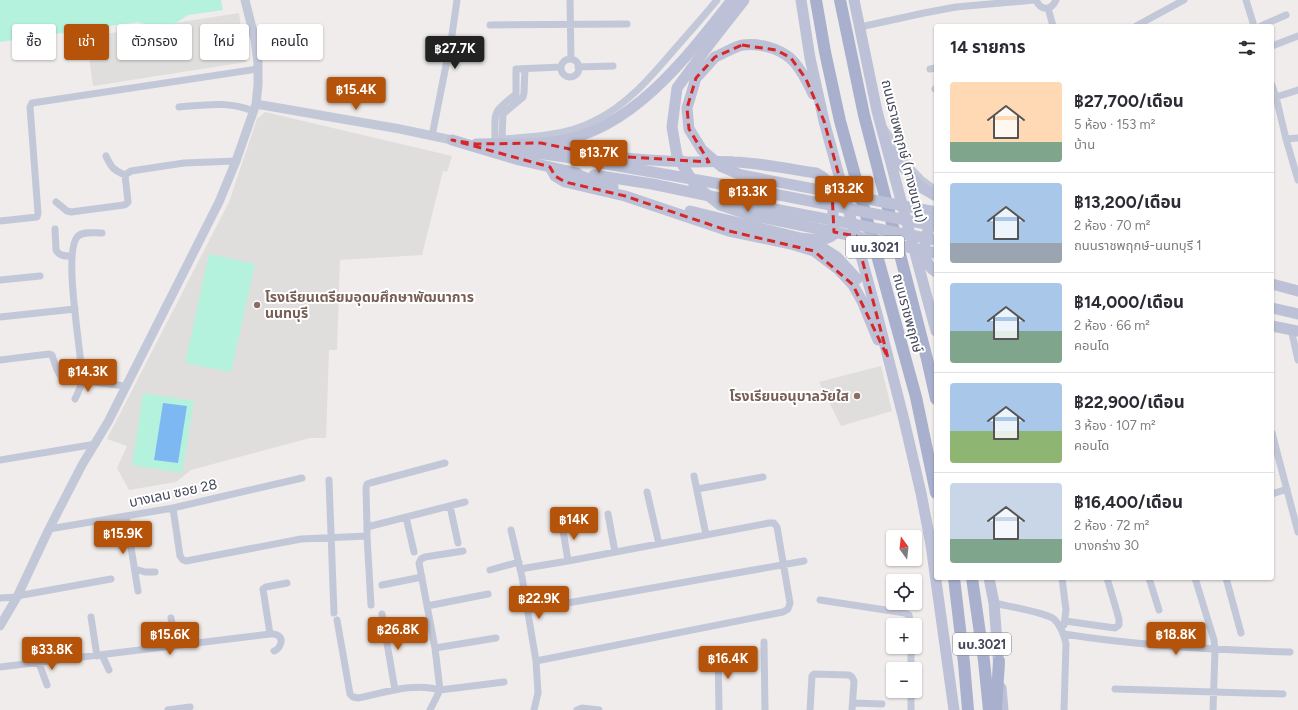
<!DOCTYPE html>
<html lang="th">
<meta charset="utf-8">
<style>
:root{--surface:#fff;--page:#f7f7f7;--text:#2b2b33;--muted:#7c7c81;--line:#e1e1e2;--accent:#b45309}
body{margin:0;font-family:Figtree,"Noto Sans Thai",sans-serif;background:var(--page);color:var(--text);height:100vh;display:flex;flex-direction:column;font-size:15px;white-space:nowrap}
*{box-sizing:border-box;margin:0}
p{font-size:13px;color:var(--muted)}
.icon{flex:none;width:22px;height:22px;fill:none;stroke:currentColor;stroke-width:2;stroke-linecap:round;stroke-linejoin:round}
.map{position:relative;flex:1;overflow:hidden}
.panel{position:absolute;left:934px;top:24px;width:340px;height:556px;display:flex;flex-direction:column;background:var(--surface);border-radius:4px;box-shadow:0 1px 3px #0004}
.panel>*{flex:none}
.guide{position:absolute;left:12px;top:24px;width:380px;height:36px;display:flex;gap:8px}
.needle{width:26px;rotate:345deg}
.tools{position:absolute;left:886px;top:530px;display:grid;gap:8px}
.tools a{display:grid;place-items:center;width:36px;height:36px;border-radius:4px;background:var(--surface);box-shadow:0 1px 3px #0004;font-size:20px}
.price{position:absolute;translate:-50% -34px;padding:0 9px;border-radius:4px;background:var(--accent);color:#fff;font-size:13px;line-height:26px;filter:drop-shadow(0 1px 2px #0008)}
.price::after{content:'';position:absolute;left:50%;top:24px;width:12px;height:9px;margin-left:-6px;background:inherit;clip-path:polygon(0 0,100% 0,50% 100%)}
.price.on{background:#222;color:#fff}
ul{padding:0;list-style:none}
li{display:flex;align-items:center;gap:12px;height:100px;padding:0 16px}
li+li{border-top:1px solid var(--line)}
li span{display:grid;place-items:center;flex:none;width:112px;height:80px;border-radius:4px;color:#555}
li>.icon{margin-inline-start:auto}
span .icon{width:48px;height:48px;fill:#fffc;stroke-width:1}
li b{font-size:17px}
h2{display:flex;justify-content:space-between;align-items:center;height:48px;padding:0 16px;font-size:17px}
.tag{padding:0 14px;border-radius:4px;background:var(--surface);box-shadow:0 1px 3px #0004;font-size:14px;line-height:36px}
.tag.on{background:var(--accent);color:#fff}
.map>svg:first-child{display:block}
</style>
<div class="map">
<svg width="1298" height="710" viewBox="0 0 1298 710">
<rect width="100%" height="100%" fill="#efeceb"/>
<path fill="#e0dddd" d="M239 13 246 62 93 86 86 37Z
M265 112 452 156 447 172 443 171 422 255 340 260 337 350H329L326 438H310L191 470 176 482 129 490 117 468 127 446 107 439 229 202 257 119Z
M881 366 892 411 841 426 819 382Z"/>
<path fill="#b4f2de" d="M0 0H221L223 10 188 15 176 23 162 26 148 25 138 22 0 42Z
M209 254 255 264 231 372 185 363Z
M143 393 194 401 182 473 132 465Z"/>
<path fill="#7eb8f3" d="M163 403 187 406 178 463 154 460Z"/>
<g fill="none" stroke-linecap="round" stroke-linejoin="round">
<path stroke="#c3c8d8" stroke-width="7" d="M570 0 571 59
M1036 0C1041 11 1051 11 1056 0
M1246 0 1254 26
M1048 8 1053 26
M490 25 627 24
M1136 26 1184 0
M1261 26 1286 15
M860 27 924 13 956 7 1035 0
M1272 46 1298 36
M561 68a9 9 0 1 1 18 0a9 9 0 1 1-18 0Z
M578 67 613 66
M930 69 936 68
M1272 85 1276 97 1286 139 1298 180
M935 89 936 88
M1276 97 1298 90
M179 107C205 105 228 101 253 111
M884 128 895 144 904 161 921 179 936 190
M432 136 452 35 457 0
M495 139C495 110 492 113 516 94V69L561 67
M502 139 503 114 523 97 524 93 525 69
M504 139C533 137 567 135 594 121 626 106 650 78 673 51 688 34 703 17 717 0
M1286 139 1298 138
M106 156C111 167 113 170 125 175
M56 202 67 211 71 212 124 205 126 204 128 202 125 175 131 171 184 163 236 161
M0 221 37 217 38 213 30 107 32 103 258 69
M55 229 56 250C59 256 65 256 72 256
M0 280 40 276
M0 317 75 309
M1291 329 1298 360
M0 360 49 354 52 355 57 370 62 378 125 386
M75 399C78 393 82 385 82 379 82 353 62 251 78 236 84 231 95 233 102 233
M1272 433 1298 532
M0 460 96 444
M694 476 706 535
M329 480 334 613
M697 489 763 477
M647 492 659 544
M1272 494 1287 489
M450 506 458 543
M173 508 180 556 183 560 186 561 301 539 367 536V527L465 502
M608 514 615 552
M126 516 138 591
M406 517 414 552
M562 524 568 561
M367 527 366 488 367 484 370 483 445 463
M49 529 173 508 302 478
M511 530 522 577 536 661 538 693 534 710
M367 536 371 605
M463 551 425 557 421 559 419 563 435 648 440 690 504 682
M135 569 145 572H155
M520 569 568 561 769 523H774L777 527 790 603 788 609 783 612 536 661
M490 570 519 562
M1062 578 1066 610 1064 625
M1149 578 1159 610
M1195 578 1214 640 1215 650 1213 710
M1226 578 1241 633
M382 585 422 577
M17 596 111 579
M0 598 17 597
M820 600 905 613 909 615 911 625
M994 603C1006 606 1045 612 1054 619 1061 626 1064 634 1066 644L1064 710
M427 606 488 594
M528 610 804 561
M382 614 395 690
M91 617 97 656
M171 618 176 645
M337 620 350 694 353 697 358 698C384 693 414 682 440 690L430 710
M1065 621 1115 628 1119 625V619L1107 578
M270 634C270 634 276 634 277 635 285 638 280 649 274 651
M1064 634C1139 646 1214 650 1290 652
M764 642 765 710
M911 647V669
M435 648 496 638
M718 650 719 710
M102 655 109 670
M39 663 47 685
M0 667 270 634 263 589 266 587 287 583
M1115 689 1283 694
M911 691V710
M853 703 882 704
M168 710 190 707
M577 710 582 708 599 710
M810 710 812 676 814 674 849 675 852 677 854 681 852 710"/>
<path stroke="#c3c8d8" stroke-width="9" d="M256 104 400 129 452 140
M0 626 17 597 49 529 82 465 108 422 219 202 236 161 256 104 258 85V63L255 40 245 0"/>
<path stroke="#bcc1d7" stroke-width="11" d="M801 0 810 58 824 121 878 318 904 420 921 493 931 545 954 710
M854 0 877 111 936 331
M708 46 744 0
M715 57C723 54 735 46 743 45 759 43 778 48 790 58 799 66 808 83 813 94
M452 140 519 160 577 173
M541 143C589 156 639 160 689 162 704 162 719 161 734 162 762 163 789 169 816 173 824 177 829 181 832 190L834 234C826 242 811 239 800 238
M476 144C504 143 532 146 559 141 633 129 688 56 732 0
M510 149 578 159
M889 150 919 186 936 196
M595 162 749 189
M550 167 555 176 565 182 625 196 729 231 791 244 814 251 838 269 853 285 862 301 878 340
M569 172 613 187
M594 175 652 184 748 204
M690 211 800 238 820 246 837 257 857 279
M936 211C927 228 916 260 936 272
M1272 284 1298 291
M1272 308 1298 314
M1272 326 1298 331
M989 578 994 603 999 669
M1001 688 1003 710"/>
<path stroke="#a8b0ce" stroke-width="12" d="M816 0 825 52 840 121 916 397 936 493
M840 0 864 115 927 359 936 399
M954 578 964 663 968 710
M972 578 984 661 989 710
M996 710 999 661"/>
<path stroke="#bcc1d7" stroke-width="11" d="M708 46 677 88 672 127 677 156 695 185 720 205 750 215 936 253
M715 57 696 78 687 108 689 129 702 150 722 167 741 175 936 212
M749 189 936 226
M748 204 936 240"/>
</g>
<path fill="none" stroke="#d62828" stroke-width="3" stroke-dasharray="8 5" stroke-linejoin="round" d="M742 45 776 50 791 58 806 79 824 121 844 194 832 192 834 232 856 236 888 358 853 285 814 251 729 231 625 196 565 182 555 176 550 167 452 140 476 144 541 143 598 155 709 162 689 129 687 108 696 78 715 57Z"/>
<g fill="#8d6e63" stroke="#fff" stroke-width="1.5">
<circle cx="257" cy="305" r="4"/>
<circle cx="857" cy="396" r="4"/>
</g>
<g text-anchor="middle" stroke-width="4" stroke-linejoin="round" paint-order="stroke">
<g fill="#fff" stroke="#7b7f8c" stroke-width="1">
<rect x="846" y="236" width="58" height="22" rx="3"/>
<rect x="953" y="633" width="58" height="22" rx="3"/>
</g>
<g font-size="13" font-weight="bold" fill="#43485a">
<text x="875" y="252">นบ.3021</text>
<text x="982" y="649">นบ.3021</text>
</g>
<g font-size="14" fill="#43485a" stroke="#fff">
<text transform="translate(904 151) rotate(76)" y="5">ถนนราชพฤกษ์ (ทางขนาน)</text>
<text transform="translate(908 313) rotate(75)" y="5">ถนนราชพฤกษ์</text>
<text transform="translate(173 493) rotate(-12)" y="5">บางเลน ซอย 28</text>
</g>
<g font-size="14" font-weight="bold" fill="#785e54" stroke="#fff" text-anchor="start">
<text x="265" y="302">โรงเรียนเตรียมอุดมศึกษาพัฒนาการ<tspan x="265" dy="16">นนทบุรี</tspan></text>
<text x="849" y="401" text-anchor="end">โรงเรียนอนุบาลวัยใส</text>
</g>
</g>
</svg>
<div class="tools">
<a><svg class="needle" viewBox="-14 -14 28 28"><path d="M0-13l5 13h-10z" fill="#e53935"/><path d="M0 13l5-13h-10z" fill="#7c7c81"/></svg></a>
<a><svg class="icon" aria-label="locate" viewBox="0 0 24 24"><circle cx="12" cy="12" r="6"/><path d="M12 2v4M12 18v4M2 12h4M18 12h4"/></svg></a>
<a>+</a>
<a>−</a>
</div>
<b class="price on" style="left:455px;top:70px">฿27.7K</b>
<b class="price" style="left:356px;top:111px">฿15.4K</b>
<b class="price" style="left:599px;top:174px">฿13.7K</b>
<b class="price" style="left:844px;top:210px">฿13.2K</b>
<b class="price" style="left:748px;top:213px">฿13.3K</b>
<b class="price" style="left:88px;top:393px">฿14.3K</b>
<b class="price" style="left:574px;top:541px">฿14K</b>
<b class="price" style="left:123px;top:555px">฿15.9K</b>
<b class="price" style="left:539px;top:620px">฿22.9K</b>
<b class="price" style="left:398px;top:651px">฿26.8K</b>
<b class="price" style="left:170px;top:656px">฿15.6K</b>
<b class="price" style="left:1176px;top:656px">฿18.8K</b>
<b class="price" style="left:52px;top:671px">฿33.8K</b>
<b class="price" style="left:728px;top:680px">฿16.4K</b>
<div class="guide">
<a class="tag">ซื้อ</a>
<a class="tag on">เช่า</a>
<a class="tag">ตัวกรอง</a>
<a class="tag">ใหม่</a>
<a class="tag">คอนโด</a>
</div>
<section class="panel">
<h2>14 รายการ<svg class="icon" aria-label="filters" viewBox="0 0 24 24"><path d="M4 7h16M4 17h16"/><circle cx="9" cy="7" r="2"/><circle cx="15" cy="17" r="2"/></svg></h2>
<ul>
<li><span style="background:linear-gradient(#ffd9b3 75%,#7fa58c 0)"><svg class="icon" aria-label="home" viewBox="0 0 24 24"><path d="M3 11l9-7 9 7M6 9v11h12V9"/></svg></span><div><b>฿27,700/เดือน</b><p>5 ห้อง · 153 m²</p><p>บ้าน</p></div></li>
<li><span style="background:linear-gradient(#a9c7e8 75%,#9aa5b1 0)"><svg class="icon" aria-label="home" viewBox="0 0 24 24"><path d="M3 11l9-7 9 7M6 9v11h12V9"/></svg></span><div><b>฿13,200/เดือน</b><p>2 ห้อง · 70 m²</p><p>ถนนราชพฤกษ์-นนทบุรี 1</p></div></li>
<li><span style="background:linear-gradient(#a9c7e8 60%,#7fa58c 0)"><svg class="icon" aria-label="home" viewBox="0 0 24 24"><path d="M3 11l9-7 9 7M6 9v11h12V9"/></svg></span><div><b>฿14,000/เดือน</b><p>2 ห้อง · 66 m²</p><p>คอนโด</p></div></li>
<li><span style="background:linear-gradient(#a9c7e8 60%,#8fb573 0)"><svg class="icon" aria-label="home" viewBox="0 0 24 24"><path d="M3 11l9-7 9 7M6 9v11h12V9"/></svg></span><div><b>฿22,900/เดือน</b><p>3 ห้อง · 107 m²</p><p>คอนโด</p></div></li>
<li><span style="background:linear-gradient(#c9d6e8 70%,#7fa58c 0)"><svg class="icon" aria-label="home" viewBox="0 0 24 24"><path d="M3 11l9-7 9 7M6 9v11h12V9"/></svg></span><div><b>฿16,400/เดือน</b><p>2 ห้อง · 72 m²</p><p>บางกร่าง 30</p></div></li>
</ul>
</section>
</div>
